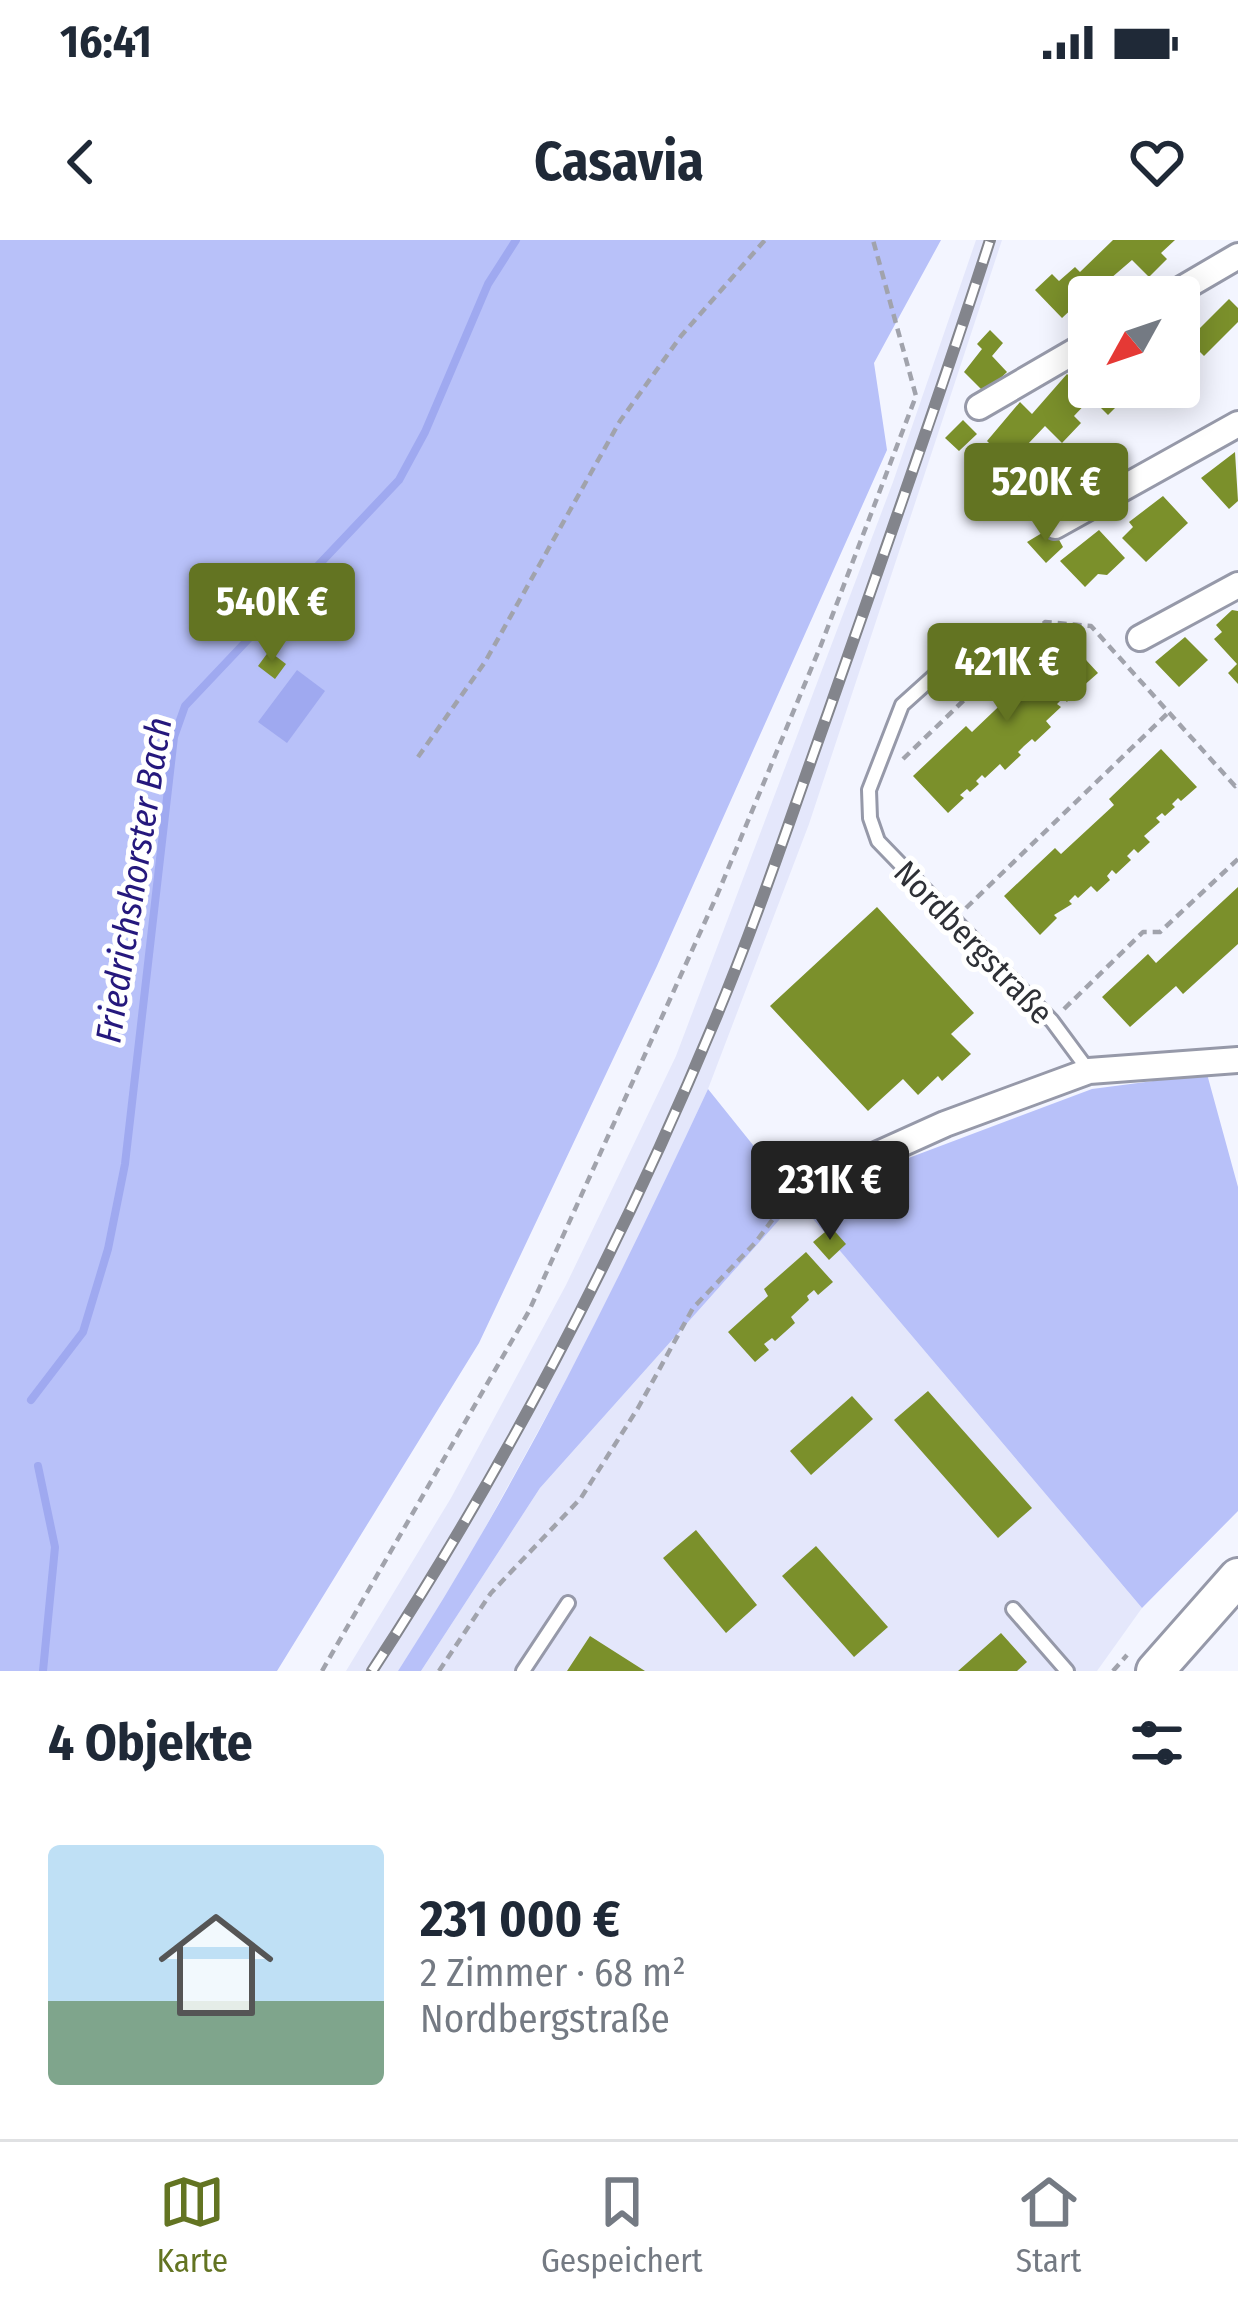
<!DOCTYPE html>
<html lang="de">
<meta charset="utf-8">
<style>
:root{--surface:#fff;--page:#f6f6f7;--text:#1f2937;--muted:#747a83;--line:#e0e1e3;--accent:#637422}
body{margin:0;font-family:"Fira Sans Condensed",sans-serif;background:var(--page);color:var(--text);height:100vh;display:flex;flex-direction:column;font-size:45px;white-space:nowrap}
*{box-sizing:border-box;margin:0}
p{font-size:39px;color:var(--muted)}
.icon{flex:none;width:66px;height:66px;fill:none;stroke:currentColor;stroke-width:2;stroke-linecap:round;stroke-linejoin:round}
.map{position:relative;height:1431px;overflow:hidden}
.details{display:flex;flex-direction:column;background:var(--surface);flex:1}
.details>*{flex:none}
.needle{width:78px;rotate:230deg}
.tools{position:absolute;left:1068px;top:36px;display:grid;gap:24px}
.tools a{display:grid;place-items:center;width:132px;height:132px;border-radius:12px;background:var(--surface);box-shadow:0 6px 30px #0003;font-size:60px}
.price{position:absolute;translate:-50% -102px;padding:0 27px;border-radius:12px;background:var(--accent);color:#fff;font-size:39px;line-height:78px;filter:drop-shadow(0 3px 6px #0008)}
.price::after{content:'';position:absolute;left:50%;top:72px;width:36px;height:27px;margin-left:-18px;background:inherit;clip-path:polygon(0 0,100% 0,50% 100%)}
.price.selected{background:#222;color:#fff}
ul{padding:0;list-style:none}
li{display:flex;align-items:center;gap:36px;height:300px;padding:0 48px}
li+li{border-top:3px solid var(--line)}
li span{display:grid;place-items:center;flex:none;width:336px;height:240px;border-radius:12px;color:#555}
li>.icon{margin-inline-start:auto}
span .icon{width:144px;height:144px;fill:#fffc;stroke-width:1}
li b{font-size:51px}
h2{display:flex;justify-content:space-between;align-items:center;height:144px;padding:0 48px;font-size:51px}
.status{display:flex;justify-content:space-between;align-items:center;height:84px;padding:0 60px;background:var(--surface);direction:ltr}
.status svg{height:33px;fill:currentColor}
header{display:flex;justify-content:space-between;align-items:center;height:156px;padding:0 48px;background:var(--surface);font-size:54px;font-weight:700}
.dock{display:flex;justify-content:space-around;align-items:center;height:168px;border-top:3px solid var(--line);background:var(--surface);font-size:33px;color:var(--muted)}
.dock a{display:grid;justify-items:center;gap:6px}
.dock .selected{color:var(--accent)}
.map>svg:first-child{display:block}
</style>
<div class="status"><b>16:41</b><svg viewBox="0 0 49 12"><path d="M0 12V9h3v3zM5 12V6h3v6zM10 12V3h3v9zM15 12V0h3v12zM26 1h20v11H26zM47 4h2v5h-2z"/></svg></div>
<header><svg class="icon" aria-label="back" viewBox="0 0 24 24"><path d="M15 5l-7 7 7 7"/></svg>Casavia<svg class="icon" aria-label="heart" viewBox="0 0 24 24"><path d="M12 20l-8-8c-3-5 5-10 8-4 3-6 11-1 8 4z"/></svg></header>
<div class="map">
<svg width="1238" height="1431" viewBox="0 0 1238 1431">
<rect width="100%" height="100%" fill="#f3f5ff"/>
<path fill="#e4e7fb" d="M976 0H1002L809 584 708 849 610 1060 452 1348 398 1431H346L451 1258 566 1045 676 816 893 242Z
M797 960 1142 1368 1097 1431H421L540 1248Z"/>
<path fill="#b8c1f9" d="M0 0H941L874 123 887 210 657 726 479 1103 277 1431H0Z
M1207 834 1238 947V1271L1142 1368 797 960 540 1248 421 1431H398C518 1245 615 1049 708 849L797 960 1092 849Z"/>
<path fill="#9fa9f0" d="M297 430 325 451 287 503 258 482Z"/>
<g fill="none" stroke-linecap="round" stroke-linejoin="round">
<path stroke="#9fa9f0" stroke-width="8" d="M31 1160 83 1092 108 1009 125 924 174 497 185 466 399 240 425 192 488 44 516 0
M38 1226 55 1307 43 1431"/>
</g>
<path fill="#7b902b" d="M1113 0H1175L1161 13 1167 19 1149 37 1132 20 1089 57 1080 69 1076 65 1062 78 1035 50 1052 34 1059 41 1075 27 1080 32Z
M1229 59 1238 68V82L1204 116 1188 100Z
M990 90 1003 103 992 116 1007 132 985 153 964 132 982 109 977 104Z
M1089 133V147H1119L1127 156 1108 175 1091 158 1074 176 1081 183 1062 203 1045 186 1027 205 1035 213 1017 231 987 201 1020 162 1032 174 1067 134 1078 144Z
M963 180 977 194 959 211 945 198Z
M1235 212 1238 261 1229 269 1201 238Z
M1163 256 1188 283 1146 322 1122 298 1133 287 1129 282Z
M1052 287 1063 307 1046 323 1027 302Z
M1099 290 1125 318 1107 335 1098 334 1085 347 1060 321Z
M1232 370 1238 371V444L1228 433 1237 424 1214 399 1222 392 1216 385Z
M1063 395 1098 433 1082 447 1079 444 1067 462 1063 458 1057 464 1061 467 1046 481 1051 487 1035 502 1032 499 1024 506 1018 512 1021 515 1005 530 1000 524 985 538 982 535 976 541 979 544 970 552 967 549 960 555 964 558 948 573 913 536 966 486 972 492 1015 451 1010 445Z
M1185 397 1208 420 1179 447 1155 422Z
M269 411 286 424 275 439 258 426Z
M1161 509 1197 547 1181 561 1178 558 1172 564 1175 567 1165 576 1162 573 1156 578 1160 582 1144 596 1150 602 1138 613 1134 609 1127 616 1131 620 1116 634 1112 630 1107 636 1110 640 1097 652 1091 646 1078 658 1075 655 1069 661 1072 664 1054 675 1057 678 1040 695 1004 656 1055 608 1061 614 1114 565 1109 559Z
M1238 647V704L1183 754 1176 746 1130 787 1102 757 1148 714 1156 723Z
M877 667 974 773 951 794 971 814 942 841 938 836 918 855 903 839 868 871 770 766Z
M831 987 846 1004 829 1020 813 1002Z
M806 1012 833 1042 818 1055 814 1050 807 1056 809 1060 791 1077 795 1083 775 1101 772 1098 764 1104 769 1110 755 1122 728 1092 768 1056 764 1049Z
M928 1151 1032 1268 998 1298 894 1180Z
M852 1156 873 1179 811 1235 790 1211Z
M696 1290 757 1365 726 1393 663 1318Z
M816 1306 888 1387 854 1417 782 1336Z
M1001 1393 1027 1422 1017 1431H958Z
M590 1396 645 1431H567Z"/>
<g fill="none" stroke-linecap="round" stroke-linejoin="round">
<g stroke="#9699a9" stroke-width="18">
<path id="service" d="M982 393 902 465 869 550 870 578 878 601 1052 781 1089 831
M1013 1369 1067 1431
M523 1431 568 1363"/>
</g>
<g stroke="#9699a9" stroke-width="30">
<path id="minor" d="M1168 57 1238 16
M979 167 1089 103
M1055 286 1238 184
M1140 398 1238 345
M794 952 945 884 1089 831 1238 820"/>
</g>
<g stroke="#9699a9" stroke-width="42">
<path id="secondary" d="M1155 1431 1238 1337"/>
</g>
<path stroke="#a1a3ac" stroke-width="4.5" stroke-dasharray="9 6" stroke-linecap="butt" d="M418 517 485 422 620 181 681 96 765 0
M903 519 1045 382 1091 386 1235 546 1238 543
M966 668 1168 473
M1064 769 1143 692H1160L1238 619
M322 1431 529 1071 718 653 821 405 916 156 873 0
M439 1431 491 1353 581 1258 638 1168 693 1068 755 1003 779 971
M1113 1431 1127 1415"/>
<use href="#service" stroke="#fff" stroke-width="12"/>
<use href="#minor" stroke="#fff" stroke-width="24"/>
<use href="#secondary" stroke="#fff" stroke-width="36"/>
<g stroke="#83858c" stroke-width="12">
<path id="rail" d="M372 1431C506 1226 621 1006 715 780 757 680 791 576 828 473 883 316 939 159 990 0"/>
</g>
<use href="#rail" stroke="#fff" stroke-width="8" stroke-dasharray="22" stroke-linecap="butt"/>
</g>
<g text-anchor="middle" stroke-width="10" stroke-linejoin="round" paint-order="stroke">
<g font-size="33" fill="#2e3036" stroke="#fff">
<text transform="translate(974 702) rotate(46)" y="12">Nordbergstraße</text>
</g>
<g font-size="36" font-style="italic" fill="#25187d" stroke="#fff">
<text transform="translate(133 640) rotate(-81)" y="13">Friedrichshorster Bach</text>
</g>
</g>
</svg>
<div class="tools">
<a><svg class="needle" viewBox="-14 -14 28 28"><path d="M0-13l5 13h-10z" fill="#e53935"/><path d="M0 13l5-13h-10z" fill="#747a83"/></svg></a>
</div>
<b class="price" style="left:1046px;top:305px">520K €</b>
<b class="price" style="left:272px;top:425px">540K €</b>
<b class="price" style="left:1007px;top:485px">421K €</b>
<b class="price selected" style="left:830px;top:1003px">231K €</b>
</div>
<section class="details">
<h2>4 Objekte<svg class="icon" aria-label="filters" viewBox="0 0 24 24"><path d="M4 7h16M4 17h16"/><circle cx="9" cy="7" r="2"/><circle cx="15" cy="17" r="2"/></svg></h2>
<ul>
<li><span style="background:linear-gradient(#bfe0f5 65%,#7fa58c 0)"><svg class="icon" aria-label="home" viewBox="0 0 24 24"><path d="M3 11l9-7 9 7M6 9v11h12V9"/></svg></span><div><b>231 000 €</b><p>2 Zimmer · 68 m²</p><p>Nordbergstraße</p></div></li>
</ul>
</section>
<nav class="dock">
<a class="selected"><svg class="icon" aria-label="map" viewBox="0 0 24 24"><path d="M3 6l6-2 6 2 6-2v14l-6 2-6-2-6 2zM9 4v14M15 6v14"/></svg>Karte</a>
<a><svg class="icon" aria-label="saved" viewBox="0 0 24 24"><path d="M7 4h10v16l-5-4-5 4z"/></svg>Gespeichert</a>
<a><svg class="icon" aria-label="home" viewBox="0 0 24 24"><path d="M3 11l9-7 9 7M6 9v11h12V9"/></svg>Start</a>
</nav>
